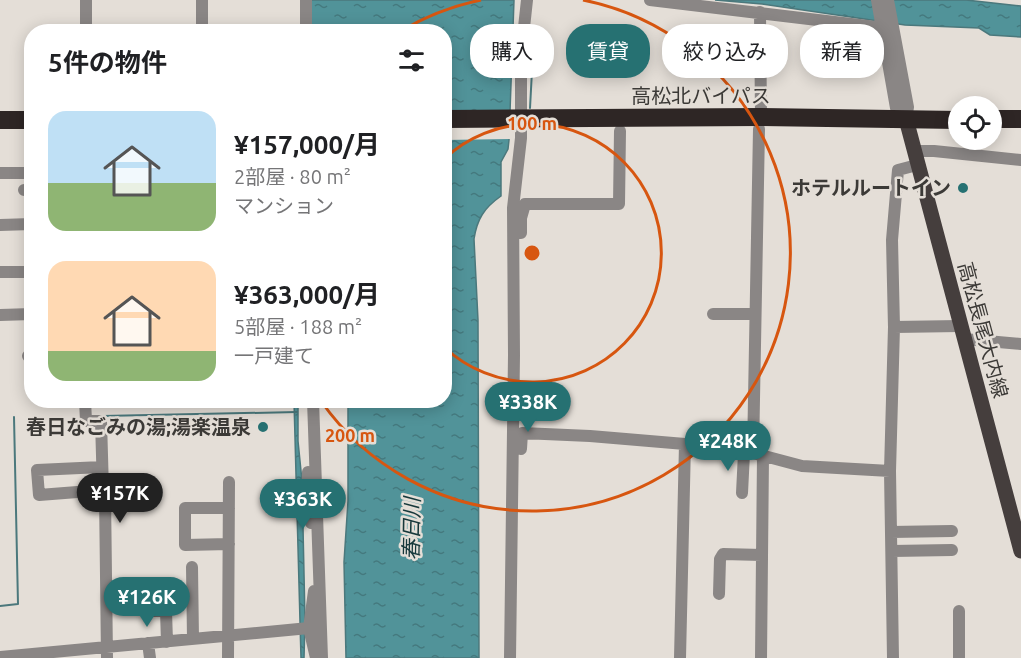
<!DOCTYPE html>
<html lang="ja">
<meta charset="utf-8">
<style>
:root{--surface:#fff;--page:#f2f2f2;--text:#202124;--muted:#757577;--accent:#267172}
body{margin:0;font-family:Ubuntu,"Noto Sans JP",sans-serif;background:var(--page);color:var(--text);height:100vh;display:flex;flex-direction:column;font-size:22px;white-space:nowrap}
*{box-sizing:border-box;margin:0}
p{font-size:20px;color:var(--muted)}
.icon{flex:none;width:33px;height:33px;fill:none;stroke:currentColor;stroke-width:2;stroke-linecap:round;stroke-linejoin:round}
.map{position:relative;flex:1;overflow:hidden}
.drawer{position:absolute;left:24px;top:24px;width:428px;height:384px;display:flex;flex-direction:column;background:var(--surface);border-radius:24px;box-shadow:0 3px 15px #0003}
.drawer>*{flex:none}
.banner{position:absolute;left:470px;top:24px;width:460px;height:54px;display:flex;gap:12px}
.buttons{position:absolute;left:948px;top:96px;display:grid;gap:12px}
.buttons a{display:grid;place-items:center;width:54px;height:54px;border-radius:50%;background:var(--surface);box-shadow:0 3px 15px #0003;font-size:30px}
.price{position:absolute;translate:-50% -51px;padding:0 14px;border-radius:21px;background:var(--accent);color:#fff;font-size:20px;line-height:39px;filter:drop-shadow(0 2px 3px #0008)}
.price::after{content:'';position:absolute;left:50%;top:36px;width:18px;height:14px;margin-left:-9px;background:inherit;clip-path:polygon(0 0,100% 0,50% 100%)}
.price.current{background:#222;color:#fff}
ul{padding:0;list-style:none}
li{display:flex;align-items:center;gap:18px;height:150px;padding:0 24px}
li span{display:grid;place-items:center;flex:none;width:168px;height:120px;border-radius:18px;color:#555}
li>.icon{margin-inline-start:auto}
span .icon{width:72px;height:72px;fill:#fffc;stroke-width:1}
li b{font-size:26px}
h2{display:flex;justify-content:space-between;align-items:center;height:72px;padding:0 24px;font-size:26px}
.chip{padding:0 21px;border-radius:24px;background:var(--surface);box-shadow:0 3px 15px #0003;font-size:21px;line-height:54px}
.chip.current{background:var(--accent);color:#fff}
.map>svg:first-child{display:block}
</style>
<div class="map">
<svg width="1021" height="658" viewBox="0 0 1021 658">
<defs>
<pattern id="water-ripples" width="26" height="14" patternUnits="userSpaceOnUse" patternTransform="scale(1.5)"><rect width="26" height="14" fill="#519399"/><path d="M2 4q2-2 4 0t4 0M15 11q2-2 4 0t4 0" fill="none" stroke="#44797e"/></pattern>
</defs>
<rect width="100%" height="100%" fill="#e4ded7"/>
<path fill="url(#water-ripples)" stroke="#4b787c" stroke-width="1.5" d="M308 0H514L509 140 508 149 501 162V196C484 208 477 219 474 239L478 320 479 658H346L344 562 348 501V401L444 400V32L309 31Z
M715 0H966L1021 6V37L990 35 979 28 905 25 762 4Z
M298 400V441L302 481 305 620 304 658H301L294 401Z"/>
<path fill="#e4ded7" d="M513 110 512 139 444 140V111Z"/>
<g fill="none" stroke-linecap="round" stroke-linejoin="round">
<path stroke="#4b787c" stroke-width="2" d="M530 108 533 52
M102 416 297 412
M0 606 18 604 14 417"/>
<path stroke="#8a8685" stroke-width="12" d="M86 0V32
M202 0V32
M306 0V32
M650 0 893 29
M877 0 896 108 906 119
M888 0 908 107 906 119
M760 12 761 117
M914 151H934L1021 160
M0 173H32
M24 190H32
M0 225 32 224
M521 233V218L525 204H619L620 131
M0 272H32
M713 314H755
M0 315 32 314
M894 327 892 240 898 170 917 165
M964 339 1021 344
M28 356H32
M85 400 86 421H101L103 490 105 494 107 658
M313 400 322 658
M521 449 522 433 590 436 685 444 724 452 753 453 802 466 890 471 893 658
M753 453 759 129
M102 467 37 470 39 495 103 490
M890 471 894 327 960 326
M308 472 307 496 311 523
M742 493 744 453
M229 508H185V545L229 544
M891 532 952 531
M892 551 952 550
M192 567 193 639
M314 591 309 628 316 658
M719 594 720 559 723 554 762 555
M148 611H166L167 642
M148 643 150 658
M0 657 309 628
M228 658 229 482
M510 658 514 355 513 208 521 138V55L527 0
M680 658 685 444
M761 658 763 456
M959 658V611"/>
<path stroke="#453e3d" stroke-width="15" d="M906 119 1021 551"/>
<path stroke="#2e2625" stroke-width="18" d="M444 119 761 117 958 120
M992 119H1021
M0 120H32"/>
</g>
<g fill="none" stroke="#d75610" stroke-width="3">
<path d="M444 159A129 129 0 1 1 444 347"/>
<path d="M401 31A258 258 0 0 1 481 0M583 0A258 258 0 1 1 321 401"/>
</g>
<g fill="#267172" stroke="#e4ded7" stroke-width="2">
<circle cx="963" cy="188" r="6"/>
<circle cx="263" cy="427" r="6"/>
</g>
<g text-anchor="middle" stroke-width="5" stroke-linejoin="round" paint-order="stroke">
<g font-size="20" fill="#3c3a37" stroke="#e4ded7">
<text x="701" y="103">高松北バイパス</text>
<text transform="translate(983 330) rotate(75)" y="7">高松長尾大内線</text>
</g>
<g font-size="20" font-weight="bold" fill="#3c3a37" stroke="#e4ded7" text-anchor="end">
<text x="951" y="195">ホテルルートイン</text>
<text x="251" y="434">春日なごみの湯;湯楽温泉</text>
</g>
<g font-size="21" font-style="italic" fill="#16383b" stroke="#e4ded7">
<text transform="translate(412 529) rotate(-89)" y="7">春日川</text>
</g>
</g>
<circle cx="532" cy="253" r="9" fill="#d75610" stroke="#e4ded7" stroke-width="3"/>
<g font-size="18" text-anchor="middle" font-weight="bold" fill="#d75610" stroke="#e4ded7" stroke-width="5" stroke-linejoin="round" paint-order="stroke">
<text x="532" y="130">100 m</text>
<text x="350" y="442">200 m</text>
</g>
</svg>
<div class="buttons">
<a><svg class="icon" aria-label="locate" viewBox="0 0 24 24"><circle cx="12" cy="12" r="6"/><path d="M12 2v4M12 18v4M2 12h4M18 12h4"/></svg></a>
</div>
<b class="price" style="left:528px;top:433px">¥338K</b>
<b class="price" style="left:728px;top:472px">¥248K</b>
<b class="price current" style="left:120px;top:524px">¥157K</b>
<b class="price" style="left:303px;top:530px">¥363K</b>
<b class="price" style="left:147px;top:628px">¥126K</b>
<div class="banner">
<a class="chip">購入</a>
<a class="chip current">賃貸</a>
<a class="chip">絞り込み</a>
<a class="chip">新着</a>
</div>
<section class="drawer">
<h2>5件の物件<svg class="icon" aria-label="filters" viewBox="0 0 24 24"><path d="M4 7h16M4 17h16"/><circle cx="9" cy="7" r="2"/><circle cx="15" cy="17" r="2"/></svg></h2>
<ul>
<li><span style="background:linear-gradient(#bfe0f5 60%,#8fb573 0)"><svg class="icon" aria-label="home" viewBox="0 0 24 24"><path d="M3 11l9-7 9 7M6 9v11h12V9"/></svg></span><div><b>¥157,000/月</b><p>2部屋 · 80 m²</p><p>マンション</p></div></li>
<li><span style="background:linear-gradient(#ffd9b3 75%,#8fb573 0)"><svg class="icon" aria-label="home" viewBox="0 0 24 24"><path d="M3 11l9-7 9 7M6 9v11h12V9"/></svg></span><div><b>¥363,000/月</b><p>5部屋 · 188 m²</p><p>一戸建て</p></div></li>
</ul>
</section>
</div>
